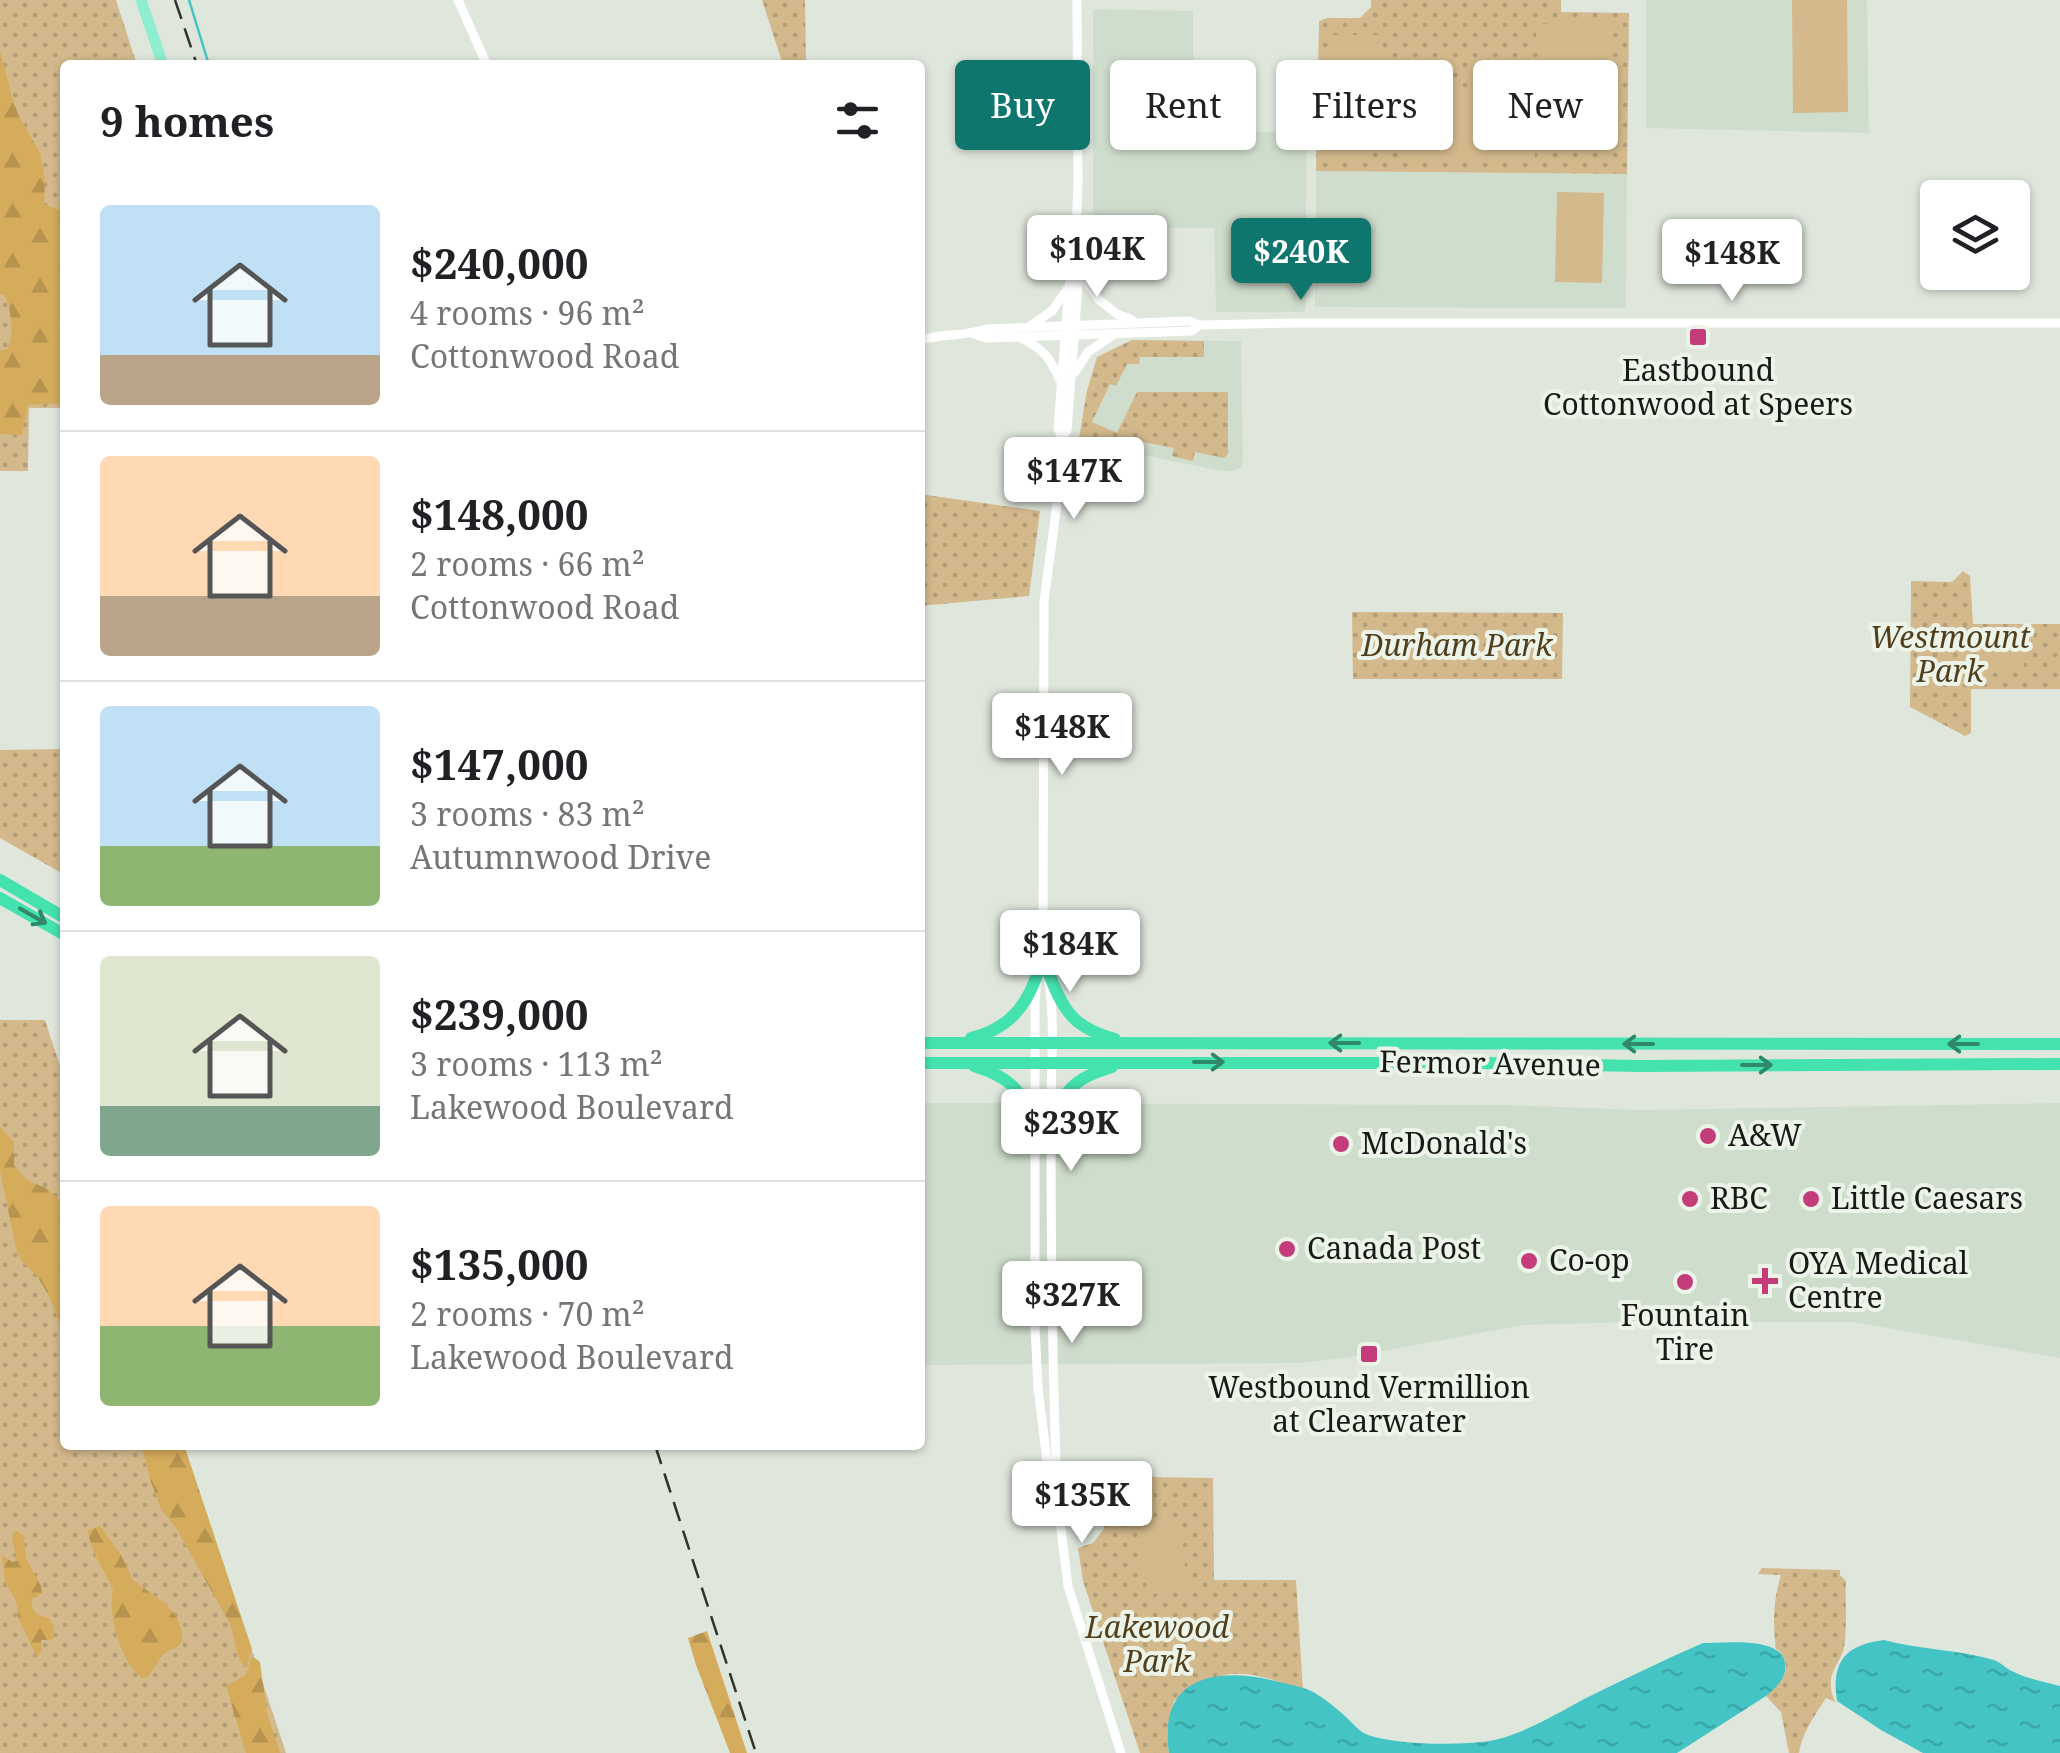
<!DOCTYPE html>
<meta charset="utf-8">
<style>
:root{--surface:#fff;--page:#f2f2f2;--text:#202124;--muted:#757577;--line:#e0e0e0;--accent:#0f766e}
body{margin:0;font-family:"Noto Serif",serif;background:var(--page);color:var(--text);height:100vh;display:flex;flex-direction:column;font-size:38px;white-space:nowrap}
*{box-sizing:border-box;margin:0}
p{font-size:32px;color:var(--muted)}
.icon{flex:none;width:55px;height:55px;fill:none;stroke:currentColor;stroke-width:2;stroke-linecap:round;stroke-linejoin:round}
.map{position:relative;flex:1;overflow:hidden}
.details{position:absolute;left:60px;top:60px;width:865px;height:1390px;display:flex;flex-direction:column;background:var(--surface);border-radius:10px;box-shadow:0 2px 8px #0004}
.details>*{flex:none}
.hud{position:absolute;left:955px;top:60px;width:950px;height:90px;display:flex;gap:20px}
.buttons{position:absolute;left:1920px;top:180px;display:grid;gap:20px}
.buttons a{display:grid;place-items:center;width:110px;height:110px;border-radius:10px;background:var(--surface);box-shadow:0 2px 8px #0004;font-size:50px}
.price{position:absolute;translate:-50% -85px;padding:0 22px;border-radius:10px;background:#fff;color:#222;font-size:32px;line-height:65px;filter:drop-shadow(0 2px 5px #0008)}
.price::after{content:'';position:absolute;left:50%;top:60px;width:30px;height:22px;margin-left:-15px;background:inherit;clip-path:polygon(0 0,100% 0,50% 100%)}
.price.on{background:var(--accent);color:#fff}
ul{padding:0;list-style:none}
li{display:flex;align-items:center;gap:30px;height:250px;padding:0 40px}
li+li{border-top:2px solid var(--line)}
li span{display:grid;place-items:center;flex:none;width:280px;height:200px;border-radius:10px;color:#555}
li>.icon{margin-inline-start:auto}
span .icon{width:120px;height:120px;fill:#fffc;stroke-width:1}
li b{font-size:42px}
h2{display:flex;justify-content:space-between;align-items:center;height:120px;padding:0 40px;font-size:42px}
.tag{padding:0 35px;border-radius:10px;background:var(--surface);box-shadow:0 2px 8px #0004;font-size:35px;line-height:90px}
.tag.on{background:var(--accent);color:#fff}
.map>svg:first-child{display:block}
</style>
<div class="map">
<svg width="2060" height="1753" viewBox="0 0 2060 1753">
<defs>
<pattern id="grass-dots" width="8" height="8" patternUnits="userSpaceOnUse" patternTransform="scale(2.5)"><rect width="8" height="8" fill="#d3b98c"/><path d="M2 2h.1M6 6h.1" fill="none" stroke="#b49e78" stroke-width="1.8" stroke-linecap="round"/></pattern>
<pattern id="forest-firs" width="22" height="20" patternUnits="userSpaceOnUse" patternTransform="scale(2.5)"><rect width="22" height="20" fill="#d5ac5c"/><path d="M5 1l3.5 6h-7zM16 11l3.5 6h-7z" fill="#b6934f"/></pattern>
<pattern id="water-ripples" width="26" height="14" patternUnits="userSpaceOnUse" patternTransform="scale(2.5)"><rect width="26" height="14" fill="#44c4c4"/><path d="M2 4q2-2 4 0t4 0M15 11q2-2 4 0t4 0" fill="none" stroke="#3ba8a8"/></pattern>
</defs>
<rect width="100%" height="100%" fill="#dfe7dc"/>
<path fill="#cfddcc" d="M1646 0H1867L1869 133 1646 128Z
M1093 9 1193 11V131L1307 132 1305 312H1216L1214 228H1093Z
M1316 171 1627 174 1626 308 1315 307Z
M1132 340 1241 341 1243 460 1241 467 1234 471H1222L1079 442 1087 391 1097 357Z
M920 1103 1506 1105 1640 1110 2060 1103V1358L1853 1322H1637L1523 1325 1345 1358 1299 1363 920 1365Z"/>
<path fill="url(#grass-dots)" d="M0 0H116L137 65H65V408H29L28 471H0Z
M762 0H805L806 62 809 65H783Z
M1371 0H1561V12L1629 13 1627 174 1316 171 1319 21 1327 18H1360L1371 7Z
M1132 340 1204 341V357H1140L1139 364H1127L1116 386 1110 384 1092 422 1117 433 1137 392H1228V454L1224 458 1195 452 1193 461 1172 456 1174 448 1127 439 1125 448 1079 438 1087 391 1097 357Z
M920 494 1040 511 1029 596 920 606Z
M1963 571 1970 576 1973 624H2060V689H1971V733L1965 736 1910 707 1911 581 1952 582Z
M1352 612 1563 613 1562 679H1353Z
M61 749V843L65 846V875L0 838V750Z
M0 1020H45L65 1081V1445H184L286 1753H0Z
M1146 1477 1213 1478 1214 1580H1296L1303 1691C1280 1681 1249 1670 1224 1675 1207 1679 1189 1693 1174 1701L1167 1731 1169 1753H1140L1083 1581 1078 1548 1093 1543 1104 1529V1505L1143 1506Z
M1762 1568 1840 1570V1575L1846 1581C1845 1600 1847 1620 1845 1640 1843 1667 1822 1670 1835 1702L1826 1698C1815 1715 1802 1733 1799 1753H1789L1781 1712 1766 1696C1778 1686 1793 1671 1782 1655 1775 1644 1776 1655 1775 1641 1773 1617 1774 1598 1781 1575L1758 1574Z"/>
<path fill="url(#forest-firs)" d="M0 50 12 97 19 116 40 153 45 180 44 204 65 212V302L59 319 60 379 65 382V403L28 405 22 435 0 434V351L7 349C15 337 11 307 4 294L0 295Z
M0 1127 14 1142V1165L27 1180 48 1189 65 1206V1339C57 1318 52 1297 38 1278 32 1269 22 1264 17 1253L0 1170Z
M141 1445H184L252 1649 246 1668C234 1656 236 1638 229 1622L176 1528 161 1509 151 1482Z
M100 1526 120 1553 133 1580 166 1604 176 1616 182 1631V1641L177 1647 168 1651 161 1657 148 1677 141 1678C120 1659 108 1617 113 1590 104 1569 91 1554 88 1530Z
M17 1531 24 1536 26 1558 41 1586 42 1593 32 1599C31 1612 37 1615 49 1618L54 1627V1638L51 1640H41L42 1649 39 1656 36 1655 18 1618 17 1606 14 1596 5 1583 2 1555 12 1562 17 1561 12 1539 14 1532Z
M707 1631 747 1753H730L696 1665 688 1638Z
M251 1658H255L260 1662 267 1713 280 1753H246L226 1686 246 1675Z"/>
<path fill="#d3b98c" d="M1792 0H1847L1848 112 1793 113Z
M1586 18H1602L1614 31 1606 99C1561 93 1534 72 1536 25Z
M1330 35H1383C1385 75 1368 87 1330 85Z
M1404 92 1535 93V159L1404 158Z
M1319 108C1367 108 1370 115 1371 161H1324L1319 155Z
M1557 192 1604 193 1602 283 1555 282Z
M1984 639H2024V669L1983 668Z
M1177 1520 1189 1588 1148 1595 1136 1528Z"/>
<path fill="url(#water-ripples)" d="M1884 1640C1920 1650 1957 1649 1994 1660 2002 1663 2006 1669 2014 1672 2028 1679 2045 1682 2060 1686V1753H1923L1881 1730 1837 1701C1831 1662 1845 1645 1884 1640Z
M1703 1643C1724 1643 1780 1636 1785 1662 1788 1677 1776 1688 1766 1696L1677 1753H1169C1157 1675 1219 1666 1279 1682 1291 1685 1305 1687 1315 1693 1325 1699 1336 1708 1345 1716 1353 1723 1359 1732 1368 1735 1397 1745 1451 1745 1481 1742 1516 1739 1556 1714 1586 1698 1625 1679 1664 1660 1703 1643Z"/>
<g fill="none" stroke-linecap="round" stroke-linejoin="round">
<path stroke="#44c4c4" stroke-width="2.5" d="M189 0 209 65"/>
<path stroke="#fff" stroke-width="9" d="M458 0 487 65
M1079 272 1099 300 1117 314 1132 320
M1030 326 1052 311 1068 288
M973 334 986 338 1192 331 1199 325
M1021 338C1045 350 1049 357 1060 380
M920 340C942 334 965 336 987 329L1189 321 1199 325 1298 323H2060
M1075 372 1088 352 1113 335
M1062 438 1058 428 1069 287 1070 275 1075 264 1078 182 1077 0
M1044 956C1058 1010 1050 1068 1051 1123 1051 1236 1052 1348 1056 1461L1054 1473 1068 1586 1121 1753
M1054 1473 1047 1461 1038 1388 1035 1327V1002L1037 975 1043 953 1044 602 1058 496 1062 438 1067 430 1079 272 1075 264"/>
<path stroke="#8feecf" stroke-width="11" d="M141 0 163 65"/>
<path stroke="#44e2af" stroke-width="12" d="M0 880 65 918
M0 898 65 935
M1049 974C1064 1012 1074 1028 1115 1039
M971 1038C1007 1029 1025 1009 1037 975
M920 1043 2060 1044
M920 1063H1485L1638 1066 2060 1064
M974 1066C1010 1077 1019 1089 1036 1121
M1050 1122C1068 1087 1075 1078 1112 1067"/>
<path stroke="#2f332e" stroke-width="2.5" stroke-dasharray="20 10" stroke-linecap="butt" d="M175 0 197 65
M655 1445 756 1753"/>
</g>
<defs><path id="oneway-shaft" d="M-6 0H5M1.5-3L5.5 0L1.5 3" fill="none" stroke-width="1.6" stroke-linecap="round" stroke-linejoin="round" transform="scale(2.5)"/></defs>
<g stroke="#30886a">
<use href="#oneway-shaft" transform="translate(33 916) rotate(30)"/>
<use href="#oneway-shaft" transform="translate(1344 1043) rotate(180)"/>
<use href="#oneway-shaft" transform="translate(1638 1044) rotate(-180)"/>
<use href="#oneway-shaft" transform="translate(1963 1044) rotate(180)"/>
<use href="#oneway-shaft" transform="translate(1209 1062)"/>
<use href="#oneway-shaft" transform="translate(1757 1065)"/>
</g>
<g fill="#c43c79" stroke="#ecf4e9" stroke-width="4">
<rect x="1688" y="327" width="20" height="20" rx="5"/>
<circle cx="1708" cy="1136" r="10"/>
<circle cx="1341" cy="1144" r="10"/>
<circle cx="1690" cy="1199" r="10"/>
<circle cx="1811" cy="1199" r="10"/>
<circle cx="1287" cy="1249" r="10"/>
<circle cx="1529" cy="1261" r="10"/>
<path d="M1760 1266h10v10h10v10h-10v10h-10v-10h-10v-10h10z"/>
<circle cx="1685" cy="1282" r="10"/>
<rect x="1359" y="1344" width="20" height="20" rx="5"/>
</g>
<g text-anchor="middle" stroke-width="8" stroke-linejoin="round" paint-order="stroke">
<g font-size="30" fill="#171a16" stroke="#ecf4e9" text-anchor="start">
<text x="1698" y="381" text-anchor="middle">Eastbound<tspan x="1698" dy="34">Cottonwood at Speers</tspan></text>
<text x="1728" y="1146">A&amp;W</text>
<text x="1361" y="1154">McDonald's</text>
<text x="1710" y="1209">RBC</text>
<text x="1831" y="1209">Little Caesars</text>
<text x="1307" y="1259">Canada Post</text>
<text x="1549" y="1271">Co-op</text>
<text x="1788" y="1274">OYA Medical<tspan x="1788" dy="34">Centre</tspan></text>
<text x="1685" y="1326" text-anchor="middle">Fountain<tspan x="1685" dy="34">Tire</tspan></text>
<text x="1369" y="1398" text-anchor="middle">Westbound Vermillion<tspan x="1369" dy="34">at Clearwater</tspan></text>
</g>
<g font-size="30" font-style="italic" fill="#503e1c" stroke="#ecf4e9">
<text x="1950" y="648">Westmount<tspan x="1950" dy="34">Park</tspan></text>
<text x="1457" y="656">Durham Park</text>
<text x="1157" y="1638">Lakewood<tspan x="1157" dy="34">Park</tspan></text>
</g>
<g font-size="30" fill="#171a16" stroke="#ecf4e9">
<text transform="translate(1490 1064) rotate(1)" y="10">Fermor Avenue</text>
</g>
</g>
</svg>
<div class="buttons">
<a><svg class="icon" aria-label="layers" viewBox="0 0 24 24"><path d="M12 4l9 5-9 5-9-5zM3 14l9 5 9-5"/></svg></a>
</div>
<b class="price" style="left:1097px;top:300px">$104K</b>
<b class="price on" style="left:1301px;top:303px">$240K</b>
<b class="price" style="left:1732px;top:304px">$148K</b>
<b class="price" style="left:1074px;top:522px">$147K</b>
<b class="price" style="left:1062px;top:778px">$148K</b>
<b class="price" style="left:1070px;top:995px">$184K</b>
<b class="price" style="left:1071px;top:1174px">$239K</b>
<b class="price" style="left:1072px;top:1346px">$327K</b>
<b class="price" style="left:1082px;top:1546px">$135K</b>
<div class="hud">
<a class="tag on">Buy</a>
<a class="tag">Rent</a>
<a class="tag">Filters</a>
<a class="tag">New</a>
</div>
<section class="details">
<h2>9 homes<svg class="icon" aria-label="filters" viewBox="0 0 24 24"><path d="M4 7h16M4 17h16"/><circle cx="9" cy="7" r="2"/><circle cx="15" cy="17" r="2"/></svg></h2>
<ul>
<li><span style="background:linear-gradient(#bfe0f5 75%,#b9a48a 0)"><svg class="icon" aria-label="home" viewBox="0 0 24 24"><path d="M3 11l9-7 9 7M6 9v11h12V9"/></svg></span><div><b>$240,000</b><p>4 rooms · 96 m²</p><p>Cottonwood Road</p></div></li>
<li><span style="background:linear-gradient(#ffd9b3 70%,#b9a48a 0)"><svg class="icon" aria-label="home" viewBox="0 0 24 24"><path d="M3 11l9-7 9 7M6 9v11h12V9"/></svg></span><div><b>$148,000</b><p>2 rooms · 66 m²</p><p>Cottonwood Road</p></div></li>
<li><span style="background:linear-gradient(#bfe0f5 70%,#8fb573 0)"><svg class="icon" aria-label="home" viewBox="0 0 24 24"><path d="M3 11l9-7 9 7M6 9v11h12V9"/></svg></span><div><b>$147,000</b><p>3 rooms · 83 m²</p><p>Autumnwood Drive</p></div></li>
<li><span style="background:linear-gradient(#dfe7d0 75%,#7fa58c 0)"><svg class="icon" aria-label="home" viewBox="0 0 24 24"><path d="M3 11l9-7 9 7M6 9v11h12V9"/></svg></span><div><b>$239,000</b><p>3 rooms · 113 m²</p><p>Lakewood Boulevard</p></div></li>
<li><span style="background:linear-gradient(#ffd9b3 60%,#8fb573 0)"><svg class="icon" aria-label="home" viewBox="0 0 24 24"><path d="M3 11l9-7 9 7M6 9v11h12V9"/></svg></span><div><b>$135,000</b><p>2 rooms · 70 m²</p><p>Lakewood Boulevard</p></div></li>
</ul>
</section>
</div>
